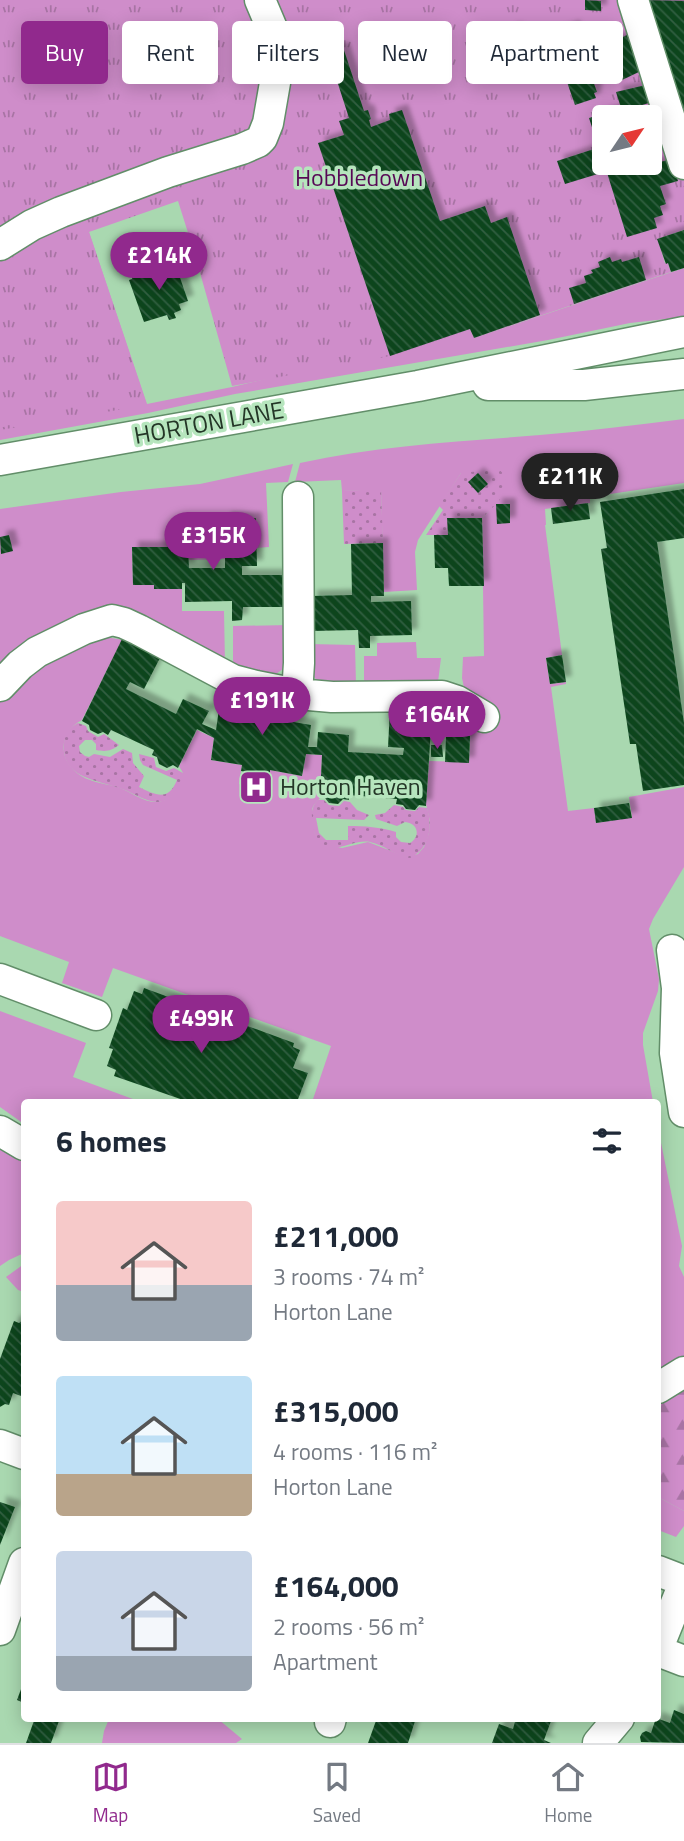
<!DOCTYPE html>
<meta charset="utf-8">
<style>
:root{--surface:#fff;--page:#f2f2f3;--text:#1f2937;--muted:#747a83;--line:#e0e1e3;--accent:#91298d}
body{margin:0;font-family:"Titillium Web",sans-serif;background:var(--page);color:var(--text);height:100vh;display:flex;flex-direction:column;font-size:26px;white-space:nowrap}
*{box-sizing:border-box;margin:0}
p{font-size:23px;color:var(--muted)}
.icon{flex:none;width:38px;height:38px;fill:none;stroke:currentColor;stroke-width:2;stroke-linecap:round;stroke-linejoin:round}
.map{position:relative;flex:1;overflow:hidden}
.side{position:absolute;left:21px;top:1099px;width:640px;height:623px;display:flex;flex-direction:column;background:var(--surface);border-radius:7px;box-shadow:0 4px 18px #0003}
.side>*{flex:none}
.guide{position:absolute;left:21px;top:21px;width:642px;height:63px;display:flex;gap:14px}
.needle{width:46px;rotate:55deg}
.buttons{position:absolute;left:592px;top:105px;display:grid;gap:14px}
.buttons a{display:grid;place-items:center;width:70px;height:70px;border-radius:7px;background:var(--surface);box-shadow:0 4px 18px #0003;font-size:35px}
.price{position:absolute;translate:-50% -60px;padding:0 16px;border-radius:24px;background:var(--accent);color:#fff;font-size:23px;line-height:46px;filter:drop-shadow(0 2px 4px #0008)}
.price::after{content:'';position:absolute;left:50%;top:42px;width:21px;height:16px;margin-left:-10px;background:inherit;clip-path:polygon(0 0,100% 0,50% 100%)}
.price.selected{background:#222;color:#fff}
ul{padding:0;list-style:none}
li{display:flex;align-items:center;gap:21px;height:175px;padding:0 35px}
li span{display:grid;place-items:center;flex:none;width:196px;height:140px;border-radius:7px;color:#555}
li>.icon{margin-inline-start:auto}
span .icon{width:84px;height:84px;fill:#fffc;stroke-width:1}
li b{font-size:30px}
h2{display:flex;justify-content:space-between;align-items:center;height:84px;padding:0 35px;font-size:30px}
.pill{padding:0 24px;border-radius:7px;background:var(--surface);box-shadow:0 4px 18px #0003;font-size:24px;line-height:63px}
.pill.selected{background:var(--accent);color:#fff}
.tab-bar{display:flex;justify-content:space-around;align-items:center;height:98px;border-top:2px solid var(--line);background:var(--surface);font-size:19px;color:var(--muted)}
.tab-bar a{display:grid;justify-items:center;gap:4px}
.tab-bar .selected{color:var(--accent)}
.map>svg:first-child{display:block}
</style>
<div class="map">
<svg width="684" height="1743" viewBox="0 0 684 1743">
<defs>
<pattern id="forest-firs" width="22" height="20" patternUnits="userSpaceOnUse" patternTransform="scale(1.75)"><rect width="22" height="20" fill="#cf8dca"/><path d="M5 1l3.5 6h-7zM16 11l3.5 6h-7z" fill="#a874a4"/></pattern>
<pattern id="park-tufts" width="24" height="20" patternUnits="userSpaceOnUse" patternTransform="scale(1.75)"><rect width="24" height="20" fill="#cf8dca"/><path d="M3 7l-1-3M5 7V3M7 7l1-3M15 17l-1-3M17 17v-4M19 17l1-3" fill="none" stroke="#a874a4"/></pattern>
<pattern id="garden-dots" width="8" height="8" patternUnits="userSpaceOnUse" patternTransform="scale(1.75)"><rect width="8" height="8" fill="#cf8dca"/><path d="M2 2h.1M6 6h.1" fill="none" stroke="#a874a4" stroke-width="1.8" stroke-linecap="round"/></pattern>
<pattern id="building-back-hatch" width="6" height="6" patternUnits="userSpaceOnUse" patternTransform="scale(1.75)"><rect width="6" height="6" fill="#0e451f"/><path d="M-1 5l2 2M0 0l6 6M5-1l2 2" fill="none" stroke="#315e3f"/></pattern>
<filter id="shadow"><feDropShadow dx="6" dy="-6" stdDeviation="2" flood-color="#0004"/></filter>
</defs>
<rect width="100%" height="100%" fill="#a9d8b0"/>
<path fill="#cf8dca" d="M89 232 147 404 232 387 470 329 474 338 684 268V317L630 323 548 340 235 394 148 413 0 440V398Z
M684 419V483L590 497V503L545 509 546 525H545L562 655 546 658 550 684 566 682V684L551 687 568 811 594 808 596 823 632 817 629 797 684 787V867L653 919 649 929 659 979 658 991 643 1033V1045L653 1102H312L331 1046 113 968 102 997 62 983 69 962 0 936V701C20 678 45 663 73 650 84 644 98 637 111 638 114 638 118 639 122 640L82 720C60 731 57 757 77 773 88 782 103 783 117 787 134 792 149 809 167 799 178 793 181 785 183 773L179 766 197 730 214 738 211 760 242 765 239 784 267 790 270 770 302 776 306 754 322 755 320 798 314 805 312 809 315 834 321 843 342 848 368 842 407 857 418 854 424 847 429 833 430 821 426 804 429 761 469 762 471 721 462 678 463 657 484 656 482 518 499 500 461 473 418 540 415 552 417 590 384 592 381 490 342 491 341 480 295 482 300 463C380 445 459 442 540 435 588 431 636 425 684 419Z
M293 464 288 482 266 483 269 547 256 548 255 518H225L226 559 189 560 188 547H132L133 585H154V589H182V611H224L225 664 140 619 0 667V509L121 492 200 484Z
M289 625 286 667 273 676 233 667V626Z
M416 642 417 658H441L438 682 364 685V656H377V643Z
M309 644 355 645 356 684 319 682 312 675Z
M0 1011 86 1043 73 1077 141 1102H24V1124L0 1107Z
M658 1128 682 1246 679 1266 684 1277V1357L658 1373Z
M0 1148 24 1163V1253L9 1260 0 1266Z
M24 1264V1292L18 1290 6 1277Z
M658 1497 684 1511V1526L676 1537 658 1530Z
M109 1719H218L242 1739 236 1743H102L104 1731Z"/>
<path fill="url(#forest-firs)" d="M684 1387V1511L658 1497V1399Z"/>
<path fill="url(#park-tufts)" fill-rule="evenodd" d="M0 0H684V230L658 239 665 263H668L671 272 474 338 470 329 390 356 232 386 195 255 178 201 89 232 147 405 0 430ZM604 117H649V163H604Z"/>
<path fill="url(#garden-dots)" d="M499 469C518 489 496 503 482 518H448V535H426L443 510 439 506 461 473Z
M381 489 383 543 344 544 342 491Z
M78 723 86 726 88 731 98 737 104 734 119 745C111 751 106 752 96 750V744L92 740H85L79 746 80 752 85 756 89 757 94 754 110 757 123 749 132 753 133 763 144 776 139 787C156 795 168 802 177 780L143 765 140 760 139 754 154 758 156 767 166 771 174 768 183 773C184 781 181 787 176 793 158 812 141 796 122 789 99 780 61 779 64 744 64 734 70 727 78 723Z
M318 800H324L329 805 339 806 344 801 350 802 357 810 369 815 364 820 316 818 319 833 326 840H348V826C365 826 380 827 396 832V837L401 842 410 843C421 836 418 823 405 822L397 826 376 819 375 815 385 813 394 805 403 807 406 810 415 811 419 807 427 808C433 826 430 849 410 858 396 856 384 845 370 842 349 838 319 867 313 825 311 815 311 807 318 800Z"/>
<path fill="url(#building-back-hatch)" filter="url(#shadow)" d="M585 0 601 1V11L585 10Z
M644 0 684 1V135Z
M574 26 589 69 593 68 596 76 592 78 597 92 594 93 596 98 575 105 560 62 552 65 542 37Z
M512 28 522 31 518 43 508 39Z
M627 35 643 70 620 81 603 46Z
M409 55a12 12 0 1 1 24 0a12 12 0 1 1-24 0Z
M343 47 364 111 368 110 371 119 369 120 371 127 390 120 389 114 402 110 440 221 485 206 491 223 507 217 540 315 474 338 470 329 390 356 318 143 344 135 339 121 349 118 328 53Z
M650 84 656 101 635 107 639 117H604L603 161 589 118 621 108 616 92Z
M656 128 661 145 649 148V130Z
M594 149 601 173 565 184 557 161Z
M650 154 653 164 671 159 678 181 660 186 666 204 660 206 663 215 654 218 657 228 627 237 604 163H649Z
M684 230V268L671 272 668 263 666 264 657 239Z
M610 257 612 262 621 259 622 262 639 257 646 280 574 304 569 288 586 283 584 276 593 273 591 270 600 267 598 262Z
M167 261 171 265 175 263 188 301 179 304 181 310 174 313 176 318 169 320 167 315 144 322 129 280 132 279 133 273 143 270 148 273 155 270 156 265Z
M478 473 488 484 478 493 468 482Z
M684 489V538L657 542 684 723V785L643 791 636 744H630L601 549 607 548 600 502Z
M588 503 590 519 553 524 551 508Z
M496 504H510V523L497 524Z
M225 518H256L257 566H242V575H283V607H243L242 620 232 621V601L185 602V583H182V589H154V585H133L132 547H188L189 568H225Z
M447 518H482L484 586H449L448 568H435L434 535H448Z
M9 535 13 551 1 554 0 537Z
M383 543 384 596H371V602L411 601 412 635 370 636V648H359L358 630 312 631 311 596 352 595 351 544Z
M123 637 161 656 144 689 130 682 126 689 176 714 183 699 209 711 202 724 216 730 219 709 257 715 259 700 278 704 276 719 311 725 308 747H317L318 732 349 735 348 752 403 755 404 748 388 747 390 709 432 712 426 806 419 805 415 810 406 809 403 805 396 804 397 799 349 795V800L343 799 338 804 329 803 325 798H320L322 755 306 754 302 776 270 770V776L241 771 242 765 211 760 214 738 197 729 178 768 173 765 167 768 159 764 157 757 152 755 154 750 111 730 108 735 103 732 98 734 90 730 89 725 82 721Z
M562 655 566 682 550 684 546 658Z
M446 736H470L469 763 445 762Z
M431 745H442L443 757H431Z
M629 803 632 818 596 823 594 808Z
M144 988 294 1043 293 1047 300 1050 293 1068 308 1073 297 1102H189L114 1076 116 1070 107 1066 113 1049 109 1048 123 1008 127 1010 134 991 142 994Z
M24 1319V1386L21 1396 13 1393 9 1405 5 1404 0 1407V1359L14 1321 19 1323Z
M0 1502 15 1507 0 1545Z
M24 1681V1703L17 1700Z
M674 1710 684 1714V1743L641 1742 640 1737 642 1733 646 1731 651 1733 656 1718 670 1723Z
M35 1718H60L51 1743H26Z
M377 1718H416L408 1743H368Z
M516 1718H557L556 1722 551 1721 544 1740 551 1743H492L499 1724 513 1729Z"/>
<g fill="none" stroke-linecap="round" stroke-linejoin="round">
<g stroke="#628e69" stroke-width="33">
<path id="minor" d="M633 0 684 164
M0 245 32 225 61 212 168 172 242 149 258 142 262 138 268 123 280 54 277 40 260 0
M488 385H584L684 374
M0 460 418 386 684 332
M0 686 20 665 37 652 84 629 112 620 124 623 139 630 233 680 256 686 297 694 332 697 442 696 457 701 484 717
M297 694 299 663 298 497
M672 950 677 988 675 1053 684 1112
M0 979 96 1015
M0 1131 24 1145
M658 1388 684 1372
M0 1445 24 1454
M658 1571 684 1581
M0 1630 24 1563
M658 1648 684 1583
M658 1651 684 1661
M330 1722 331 1718
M598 1743 619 1718"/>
</g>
<use href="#minor" stroke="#fff" stroke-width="30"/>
</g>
<defs>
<g id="hospital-square" transform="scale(1.75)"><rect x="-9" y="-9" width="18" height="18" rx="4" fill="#91298d" stroke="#b6e5bd"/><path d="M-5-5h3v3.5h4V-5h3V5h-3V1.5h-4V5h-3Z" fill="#fff"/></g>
</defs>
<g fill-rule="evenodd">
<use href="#hospital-square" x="256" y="787"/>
</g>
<g text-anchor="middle" stroke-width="7" stroke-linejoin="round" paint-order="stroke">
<g font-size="24" fill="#570855" stroke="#b6e5bd">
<text x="359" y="186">Hobbledown</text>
</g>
<g font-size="24" fill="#243627" stroke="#b6e5bd">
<text transform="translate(209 423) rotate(-10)" y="8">HORTON LANE</text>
</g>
<g font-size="24" fill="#243627" stroke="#b6e5bd" text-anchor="start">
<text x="280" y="795">Horton Haven</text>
</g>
</g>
</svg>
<div class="buttons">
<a><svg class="needle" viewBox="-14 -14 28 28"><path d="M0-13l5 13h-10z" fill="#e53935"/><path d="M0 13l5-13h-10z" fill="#747a83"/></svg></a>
</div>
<b class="price" style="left:159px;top:292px">£214K</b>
<b class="price selected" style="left:570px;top:513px">£211K</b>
<b class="price" style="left:213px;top:572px">£315K</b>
<b class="price" style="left:262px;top:737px">£191K</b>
<b class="price" style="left:437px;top:751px">£164K</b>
<b class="price" style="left:201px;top:1055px">£499K</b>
<div class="guide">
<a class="pill selected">Buy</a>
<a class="pill">Rent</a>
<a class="pill">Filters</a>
<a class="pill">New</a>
<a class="pill">Apartment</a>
</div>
<section class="side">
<h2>6 homes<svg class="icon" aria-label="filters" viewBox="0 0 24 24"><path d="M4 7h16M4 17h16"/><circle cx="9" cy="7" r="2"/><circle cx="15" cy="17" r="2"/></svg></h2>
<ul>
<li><span style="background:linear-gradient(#f6c9c9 60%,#9aa5b1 0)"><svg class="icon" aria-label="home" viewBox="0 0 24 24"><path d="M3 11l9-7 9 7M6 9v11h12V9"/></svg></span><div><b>£211,000</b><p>3 rooms · 74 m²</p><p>Horton Lane</p></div></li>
<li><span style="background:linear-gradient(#bfe0f5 70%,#b9a48a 0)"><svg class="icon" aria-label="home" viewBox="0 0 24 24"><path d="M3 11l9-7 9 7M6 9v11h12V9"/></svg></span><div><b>£315,000</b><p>4 rooms · 116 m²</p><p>Horton Lane</p></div></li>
<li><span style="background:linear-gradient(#c9d6e8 75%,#9aa5b1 0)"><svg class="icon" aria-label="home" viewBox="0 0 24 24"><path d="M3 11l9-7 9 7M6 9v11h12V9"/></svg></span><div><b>£164,000</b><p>2 rooms · 56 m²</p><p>Apartment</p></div></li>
</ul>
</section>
</div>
<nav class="tab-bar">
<a class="selected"><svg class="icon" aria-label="map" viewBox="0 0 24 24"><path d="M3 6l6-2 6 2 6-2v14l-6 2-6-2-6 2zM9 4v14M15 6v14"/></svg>Map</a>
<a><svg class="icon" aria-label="saved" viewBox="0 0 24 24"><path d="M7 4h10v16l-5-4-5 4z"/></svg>Saved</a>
<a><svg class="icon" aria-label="home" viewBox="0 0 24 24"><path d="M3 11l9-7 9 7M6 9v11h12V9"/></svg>Home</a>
</nav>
